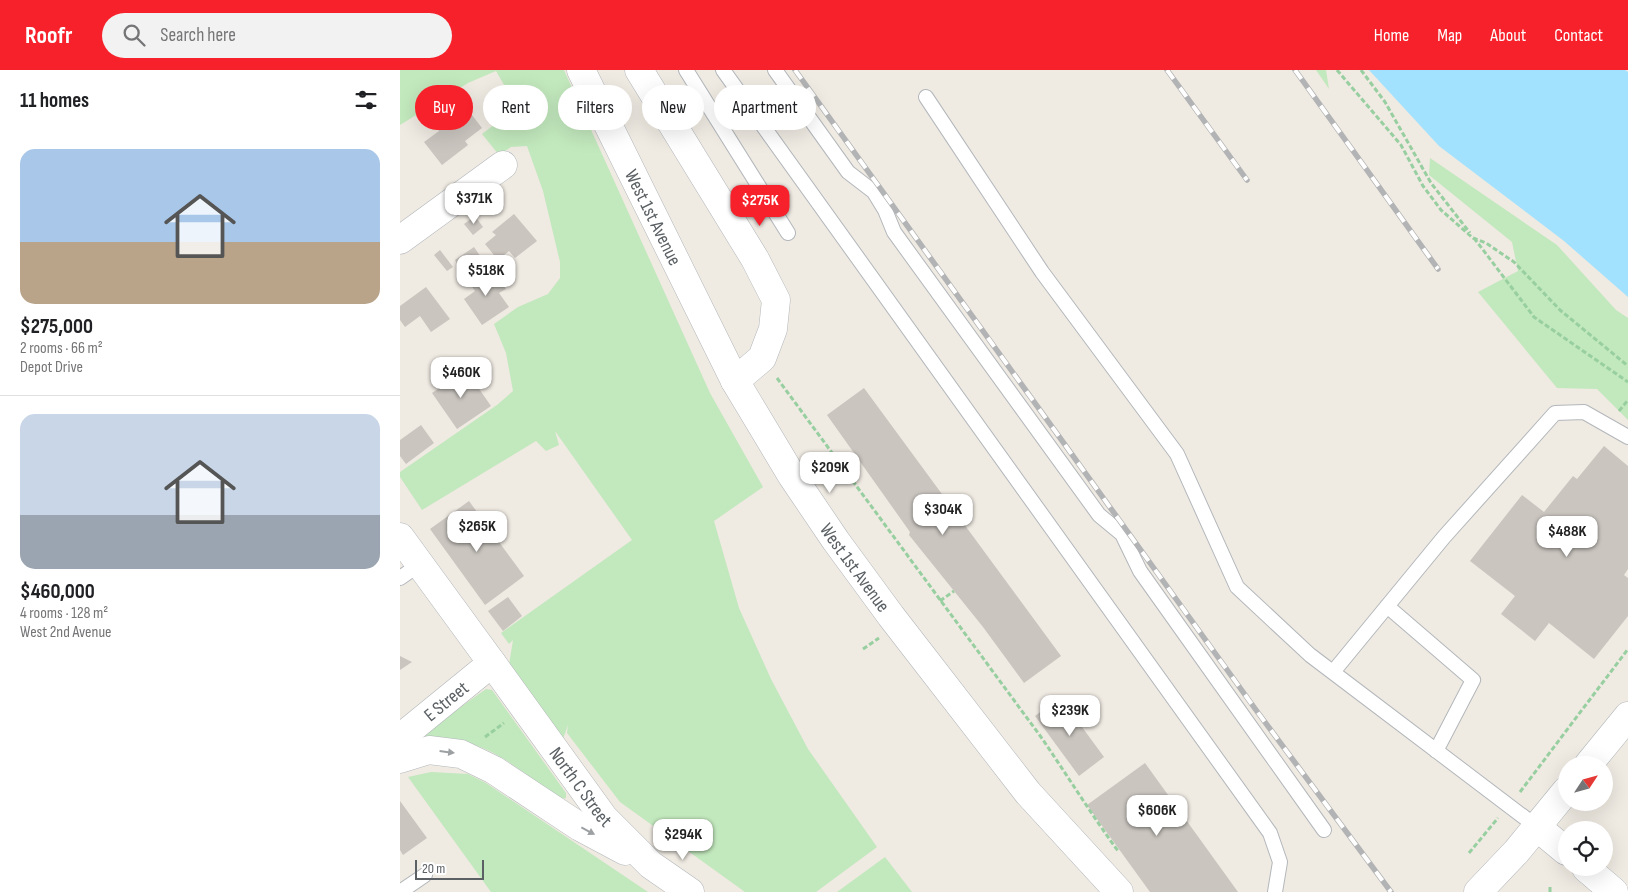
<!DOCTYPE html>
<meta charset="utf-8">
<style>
:root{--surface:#fff;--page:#f2f2f2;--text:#202124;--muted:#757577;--line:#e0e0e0;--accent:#f6212b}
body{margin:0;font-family:"Sofia Sans Condensed",sans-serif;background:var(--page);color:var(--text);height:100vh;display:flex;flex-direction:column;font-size:19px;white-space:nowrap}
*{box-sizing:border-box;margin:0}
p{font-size:16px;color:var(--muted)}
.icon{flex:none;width:28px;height:28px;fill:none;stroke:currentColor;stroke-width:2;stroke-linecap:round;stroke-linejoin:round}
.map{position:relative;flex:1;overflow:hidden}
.details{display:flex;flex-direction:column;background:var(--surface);width:400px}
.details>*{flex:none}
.banner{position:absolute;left:15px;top:15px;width:475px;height:45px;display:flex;gap:10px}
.needle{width:32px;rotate:54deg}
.tools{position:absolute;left:1158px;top:686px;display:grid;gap:10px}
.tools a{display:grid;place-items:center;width:55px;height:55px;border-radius:50%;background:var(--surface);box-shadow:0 5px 20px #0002;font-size:25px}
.scale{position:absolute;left:15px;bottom:12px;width:69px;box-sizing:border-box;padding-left:5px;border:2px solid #5b6064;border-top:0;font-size:14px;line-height:18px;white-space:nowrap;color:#5b6064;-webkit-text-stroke:4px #fff;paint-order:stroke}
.price{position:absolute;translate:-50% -42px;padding:0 11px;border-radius:10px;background:#fff;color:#222;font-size:16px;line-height:32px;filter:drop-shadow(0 1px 2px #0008)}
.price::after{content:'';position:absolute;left:50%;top:30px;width:15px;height:11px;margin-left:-8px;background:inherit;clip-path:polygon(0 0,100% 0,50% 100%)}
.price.active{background:var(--accent);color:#fff}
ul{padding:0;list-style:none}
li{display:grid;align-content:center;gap:10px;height:265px;padding:0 20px}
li+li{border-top:1px solid var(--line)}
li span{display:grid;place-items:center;height:155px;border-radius:15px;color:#555}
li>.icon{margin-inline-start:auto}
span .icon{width:90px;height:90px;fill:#fffc;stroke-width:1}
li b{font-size:21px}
h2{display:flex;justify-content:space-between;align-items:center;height:60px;padding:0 20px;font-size:21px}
.chip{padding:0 18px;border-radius:22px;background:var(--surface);box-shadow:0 5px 20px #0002;font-size:18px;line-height:45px}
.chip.active{background:var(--accent);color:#fff}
header{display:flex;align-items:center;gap:30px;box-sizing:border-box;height:70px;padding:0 25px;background:var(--accent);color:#fff}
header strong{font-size:24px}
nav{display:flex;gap:28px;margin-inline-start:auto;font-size:18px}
.search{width:350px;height:45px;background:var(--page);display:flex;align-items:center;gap:12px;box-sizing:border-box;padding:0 18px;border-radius:28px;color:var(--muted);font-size:19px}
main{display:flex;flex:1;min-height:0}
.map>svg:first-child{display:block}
</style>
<header>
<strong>Roofr</strong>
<div class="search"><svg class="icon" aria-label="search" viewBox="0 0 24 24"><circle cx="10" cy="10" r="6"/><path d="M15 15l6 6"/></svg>Search here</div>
<nav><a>Home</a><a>Map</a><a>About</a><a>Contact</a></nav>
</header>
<main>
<section class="details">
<h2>11 homes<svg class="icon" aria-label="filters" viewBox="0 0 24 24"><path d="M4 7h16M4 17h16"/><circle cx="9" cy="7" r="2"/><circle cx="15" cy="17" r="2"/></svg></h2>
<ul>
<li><span style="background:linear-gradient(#a9c7e8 60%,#b9a48a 0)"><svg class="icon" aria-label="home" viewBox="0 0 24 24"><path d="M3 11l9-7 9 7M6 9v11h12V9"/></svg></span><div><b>$275,000</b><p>2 rooms · 66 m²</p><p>Depot Drive</p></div></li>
<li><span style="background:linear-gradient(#c9d6e8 65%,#9aa5b1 0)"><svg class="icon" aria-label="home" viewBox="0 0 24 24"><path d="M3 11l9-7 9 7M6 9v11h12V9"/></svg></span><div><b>$460,000</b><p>4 rooms · 128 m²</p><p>West 2nd Avenue</p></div></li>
</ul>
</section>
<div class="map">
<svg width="1228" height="822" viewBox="0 0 1228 822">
<rect width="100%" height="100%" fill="#efeae2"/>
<path fill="#c2e8bd" d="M0 0H164L310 323 363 417 314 451 339 538 371 609 408 679 477 777 416 822H345L220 732 167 663 168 655 163 669 109 595 113 570 109 574 101 563 232 470 155 361 159 375 146 381 136 371 22 440 0 407V402L97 335 113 321 106 283 94 254 118 237 148 224 160 208V192L143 121 127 76 111 77 99 85 82 64 117 37 96 1 68 13 0 55Z
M916 0H926L929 19Z
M1030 88 1157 175 1216 240 1228 248V350L1197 319 1157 318 1078 222 1118 201 1112 172 1029 105Z
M86 619 92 620 166 723V728L159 729C130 708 100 680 64 672 49 668 32 669 17 668Z
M31 702 68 704 86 713 248 822H91L8 707Z
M485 787 512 822H437Z"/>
<path fill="#a2e2ff" d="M969 0H1225L1228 2V227L1164 171 1039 76Z"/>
<path fill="#cac5bf" d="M62 32 82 58 65 71 68 75 42 95 24 72 39 61 30 49 46 37 49 42Z
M114 144 137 171 115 188 109 181 98 190 85 174 96 165 92 162Z
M75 146 83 157 73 165 64 154Z
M74 177 85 193 66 207 55 190Z
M40 180 53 197 47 201 34 185Z
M85 199 93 210 97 207 106 219 99 223 109 237 82 255 64 229 75 221 68 211Z
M26 217 50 249 31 262 20 246 5 257 0 250V236Z
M66 300 91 336 57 359 32 323Z
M464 318 661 586 624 613 583 557 509 465 510 462 427 345Z
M21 355 34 373 6 394 0 386V370Z
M1204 376 1228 396V499L1224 505 1228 508V546L1194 589 1149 553 1135 571 1101 544 1115 526 1070 491 1122 425 1144 442 1173 406 1177 409Z
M69 431 124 506 85 535 30 459Z
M108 527 122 546 103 561 88 541Z
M0 586 12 592 0 600Z
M660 627 704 687 679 706 635 646Z
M745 693 838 822H750L687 735Z
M0 731 27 768 3 785 0 780Z"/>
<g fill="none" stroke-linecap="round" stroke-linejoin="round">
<g stroke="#b3b7bb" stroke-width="16">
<path id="service" d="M286 0 388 163
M323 0 870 763 880 792 875 822
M375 0 448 102 474 122 485 140 494 162 699 445 722 464 740 501 924 760
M526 27 642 202 777 384 837 517 910 585 1137 757
M0 508 20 494
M987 536 1073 610 1036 681
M933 602 1044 467 1155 343 1184 342 1228 367
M0 822 25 805"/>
</g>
<g stroke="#b3b7bb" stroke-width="29">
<g id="minor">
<path id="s1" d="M181 0 335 311 392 406 436 471 491 546 628 723 719 822"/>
<path d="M239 0 355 189 376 230 373 259 362 288 335 311"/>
<path d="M0 170 103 95"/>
<path d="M0 467 92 593"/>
<path d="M1137 757 1166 781"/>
<path d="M1186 798 1214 822"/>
</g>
</g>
<g stroke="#b3b7bb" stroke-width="29">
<g id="tertiary">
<path id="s2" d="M0 668 92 593 204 748 251 795 290 822"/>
<path d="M0 689 29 680 61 684 94 700 180 757 225 781"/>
<path d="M1188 695 1228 646"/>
<path d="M1078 822 1116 782 1166 721"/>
</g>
</g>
<path stroke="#98cfa0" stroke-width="3" stroke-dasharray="5 2.5" stroke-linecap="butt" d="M937 0 1001 75 1023 116 1041 140 1073 168 1086 173 1114 192 1160 240 1228 296
M961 0 985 32 1031 113 1070 163
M1074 168 1134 247 1228 312
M377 308 641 667C667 705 691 744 718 781
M1219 341 1228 330
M540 531 554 521
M463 579 479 568
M85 667 104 653
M1120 722 1228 579
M1069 783 1098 748
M1150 822V817"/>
<use href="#service" stroke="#fff" stroke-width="14"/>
<use href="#minor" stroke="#fff" stroke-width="28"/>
<use href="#tertiary" stroke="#fff" stroke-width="28"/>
<g stroke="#b2b3b4" stroke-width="5.5">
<path id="rail" d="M395 0 856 640 991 822
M767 0 847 110
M895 0 1038 199"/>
</g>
<use href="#rail" stroke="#fff" stroke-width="4" stroke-dasharray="11" stroke-linecap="butt"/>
</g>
<defs><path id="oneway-solid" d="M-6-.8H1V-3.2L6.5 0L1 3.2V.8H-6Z" transform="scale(1.25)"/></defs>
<g fill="#9da0a2">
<use href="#oneway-solid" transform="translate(47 682) rotate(7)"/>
<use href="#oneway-solid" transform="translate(188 761) rotate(28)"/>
</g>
<g text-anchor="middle" stroke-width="5" stroke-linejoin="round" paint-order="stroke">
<g font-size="19" fill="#5b6064" stroke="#fff">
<text dy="7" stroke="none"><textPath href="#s1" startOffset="164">West 1st Avenue</textPath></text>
<text dy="7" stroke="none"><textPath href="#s1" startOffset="569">West 1st Avenue</textPath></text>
<text dy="7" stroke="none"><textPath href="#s2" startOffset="59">E Street</textPath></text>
<text dy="7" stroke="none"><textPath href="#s2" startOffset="271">North C Street</textPath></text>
</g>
</g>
</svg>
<div class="tools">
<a><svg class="needle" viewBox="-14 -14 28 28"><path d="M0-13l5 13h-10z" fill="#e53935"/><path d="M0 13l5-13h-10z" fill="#757577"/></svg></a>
<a><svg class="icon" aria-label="locate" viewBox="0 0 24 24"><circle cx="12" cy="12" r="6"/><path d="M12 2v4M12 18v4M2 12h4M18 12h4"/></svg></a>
</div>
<div class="scale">20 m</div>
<b class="price" style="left:74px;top:155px">$371K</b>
<b class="price active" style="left:360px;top:157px">$275K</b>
<b class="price" style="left:86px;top:227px">$518K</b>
<b class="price" style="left:61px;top:329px">$460K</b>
<b class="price" style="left:430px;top:424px">$209K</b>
<b class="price" style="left:543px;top:466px">$304K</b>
<b class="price" style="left:77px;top:483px">$265K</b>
<b class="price" style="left:1167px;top:488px">$488K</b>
<b class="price" style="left:670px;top:667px">$239K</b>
<b class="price" style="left:757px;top:767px">$606K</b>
<b class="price" style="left:283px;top:791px">$294K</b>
<div class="banner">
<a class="chip active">Buy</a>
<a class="chip">Rent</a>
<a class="chip">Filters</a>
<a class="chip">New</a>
<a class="chip">Apartment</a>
</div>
</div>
</main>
